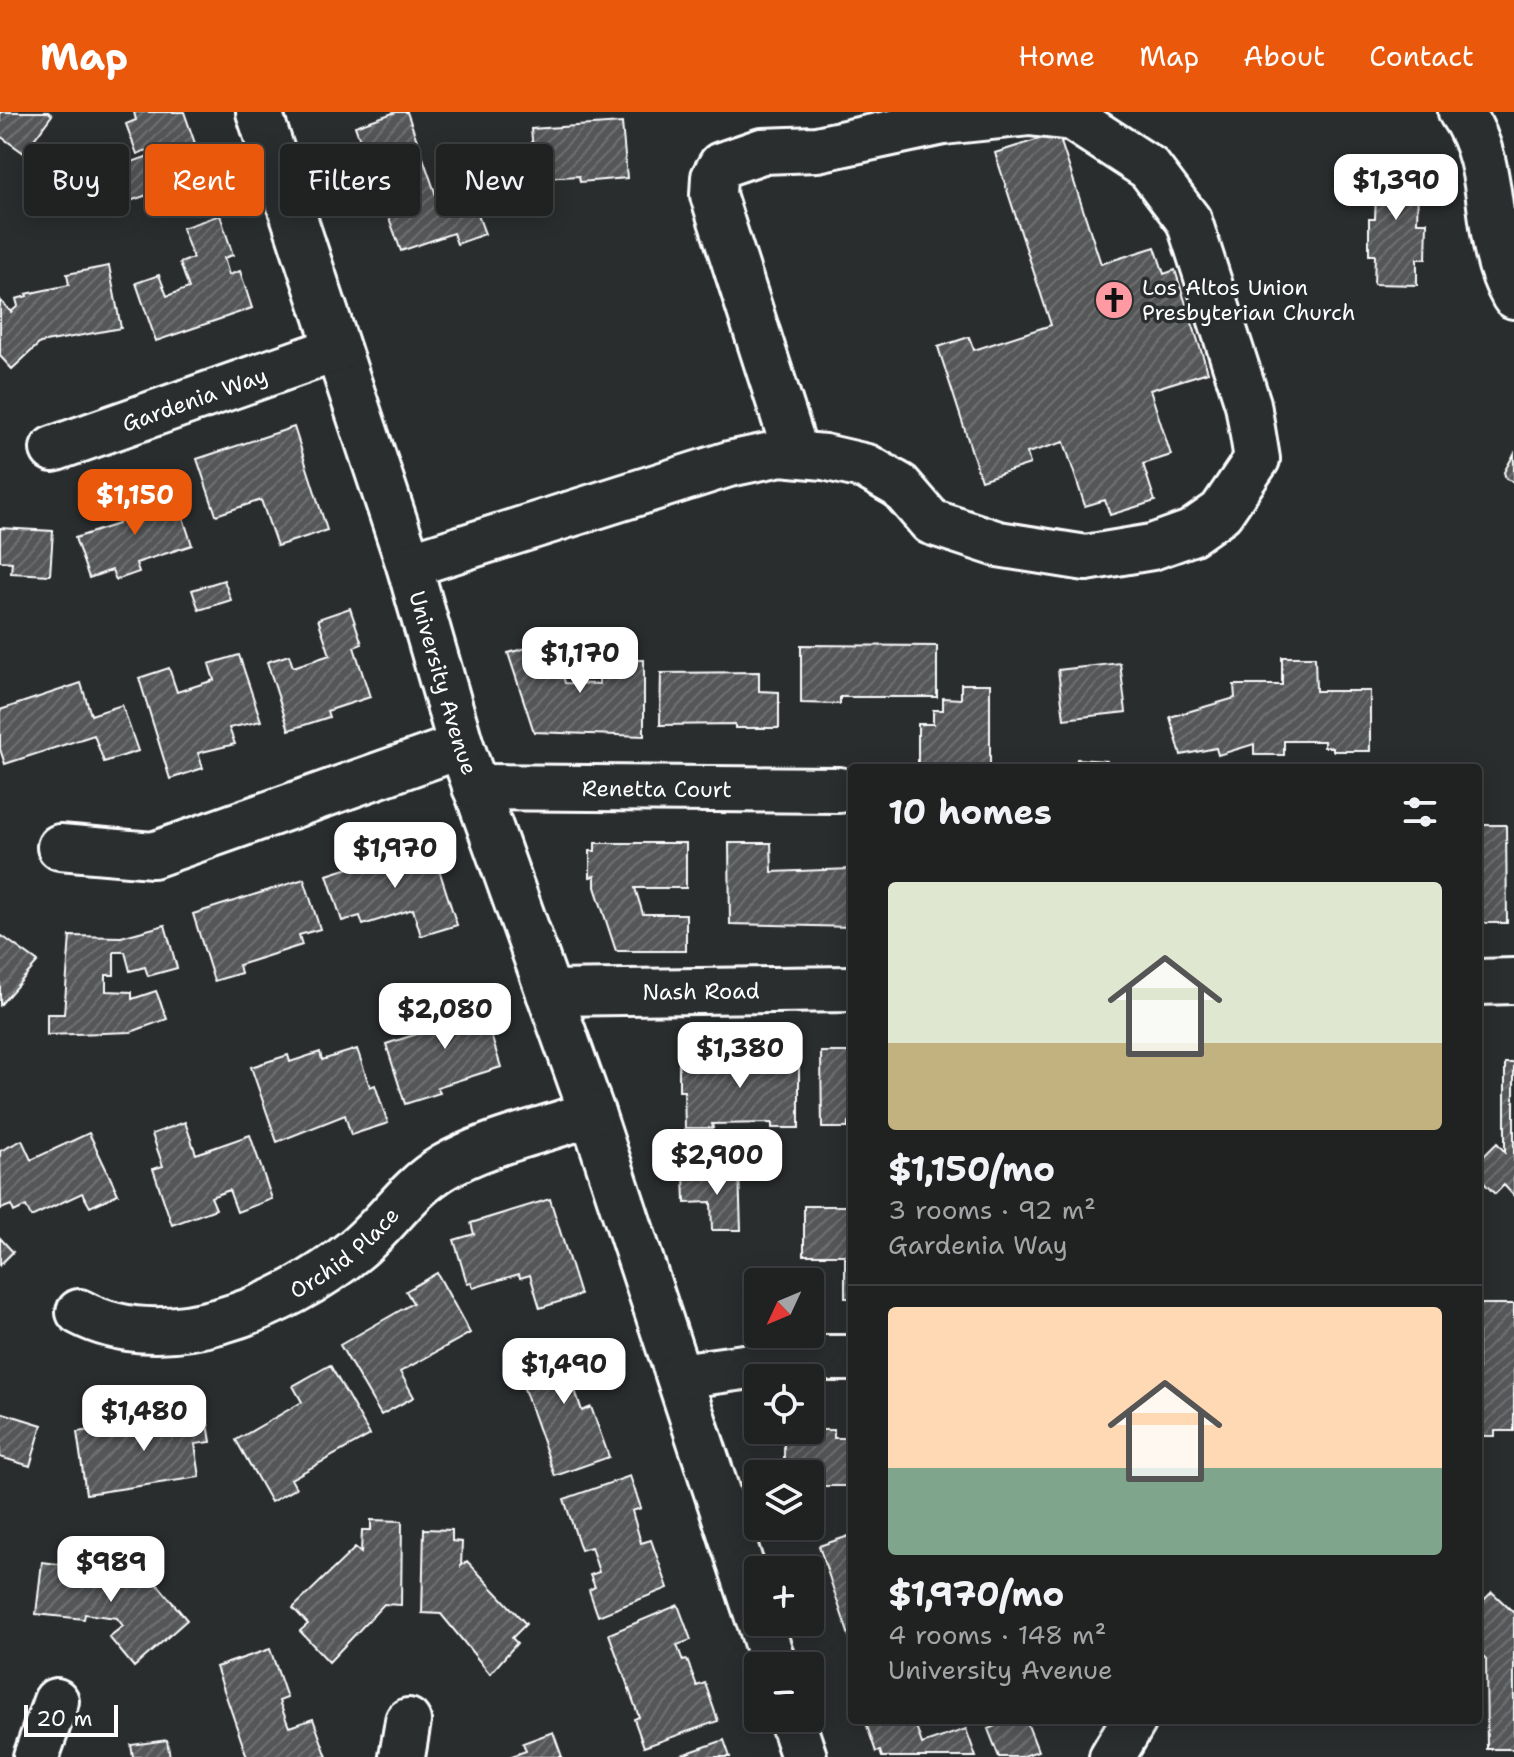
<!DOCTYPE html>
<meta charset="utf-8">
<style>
:root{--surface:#202222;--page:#282a2a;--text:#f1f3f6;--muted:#a2a4a5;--line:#3d3f40;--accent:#ea580c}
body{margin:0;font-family:"Shantell Sans",sans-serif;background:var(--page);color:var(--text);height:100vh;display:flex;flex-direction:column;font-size:30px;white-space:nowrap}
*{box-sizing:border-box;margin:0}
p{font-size:26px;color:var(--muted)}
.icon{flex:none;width:44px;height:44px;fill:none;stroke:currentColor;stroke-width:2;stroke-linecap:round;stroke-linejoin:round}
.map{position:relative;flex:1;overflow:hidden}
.drawer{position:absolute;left:848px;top:652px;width:634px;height:960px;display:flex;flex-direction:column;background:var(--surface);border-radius:8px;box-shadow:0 4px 20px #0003,0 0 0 2px var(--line)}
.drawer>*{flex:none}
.banner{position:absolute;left:24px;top:32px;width:704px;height:72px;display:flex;gap:16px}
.needle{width:52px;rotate:226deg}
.fabs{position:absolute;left:744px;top:1156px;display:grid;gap:16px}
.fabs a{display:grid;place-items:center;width:80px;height:80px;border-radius:8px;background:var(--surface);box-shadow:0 4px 20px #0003,0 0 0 2px var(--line);font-size:40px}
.scale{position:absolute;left:24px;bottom:20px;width:94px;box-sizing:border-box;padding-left:8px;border:4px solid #fff;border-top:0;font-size:22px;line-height:28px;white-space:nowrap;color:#fff;-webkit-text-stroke:6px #2a2d2e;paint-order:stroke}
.price{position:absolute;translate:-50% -68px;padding:0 18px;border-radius:16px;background:#fff;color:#222;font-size:26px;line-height:52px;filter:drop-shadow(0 2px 4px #0008)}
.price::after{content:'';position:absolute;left:50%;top:48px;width:24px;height:18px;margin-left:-12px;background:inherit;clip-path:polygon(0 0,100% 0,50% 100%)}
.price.active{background:var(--accent);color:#fff}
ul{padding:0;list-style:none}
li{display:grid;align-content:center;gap:16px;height:424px;padding:0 40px}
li+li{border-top:2px solid var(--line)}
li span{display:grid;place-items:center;height:248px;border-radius:8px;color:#555}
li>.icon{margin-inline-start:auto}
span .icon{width:144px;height:144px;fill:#fffc;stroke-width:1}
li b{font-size:34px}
h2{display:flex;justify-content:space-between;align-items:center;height:96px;padding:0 40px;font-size:34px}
.pill{padding:0 28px;border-radius:8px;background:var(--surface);box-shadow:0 4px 20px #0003,0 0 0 2px var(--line);font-size:28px;line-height:72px}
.pill.active{background:var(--accent);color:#fff}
header{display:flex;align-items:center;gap:48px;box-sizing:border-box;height:112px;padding:0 40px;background:var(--accent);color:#fff}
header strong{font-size:38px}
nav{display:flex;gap:44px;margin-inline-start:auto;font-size:28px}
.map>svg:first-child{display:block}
</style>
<header>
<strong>Map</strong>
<nav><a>Home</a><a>Map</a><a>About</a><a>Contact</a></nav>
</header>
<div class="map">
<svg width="1514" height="1645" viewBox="0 0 1514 1645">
<defs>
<pattern id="building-hatch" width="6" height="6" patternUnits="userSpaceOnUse" patternTransform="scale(2)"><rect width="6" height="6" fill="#555758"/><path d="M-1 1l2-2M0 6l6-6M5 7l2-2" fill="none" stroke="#6e7071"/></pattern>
</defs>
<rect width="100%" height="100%" fill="#2a2d2e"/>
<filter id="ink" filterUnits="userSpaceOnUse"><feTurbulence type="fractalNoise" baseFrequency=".0125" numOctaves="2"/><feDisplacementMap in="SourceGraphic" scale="16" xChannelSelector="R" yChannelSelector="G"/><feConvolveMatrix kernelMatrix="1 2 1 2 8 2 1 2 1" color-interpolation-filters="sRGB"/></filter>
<g filter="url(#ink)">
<path fill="url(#building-hatch)" stroke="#fff" stroke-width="2" d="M0 0H48L52 3 24 41 0 24Z
M134 0H184L206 63 127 90 115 56 149 44 147 38 137 42 126 12 136 8Z
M396 0H407L438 89 469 79 485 122 457 132 453 121 401 139 385 95 391 93 377 51 369 54 355 14Z
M622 11 627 66 580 70 579 64 542 66 541 48H534L531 17Z
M1058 21 1101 152 1155 135 1164 162 1175 158 1208 260 1150 278 1171 343 1143 352 1155 389 1110 403 1105 388 1085 394 1064 330 1027 341 1030 352 981 368 938 235 969 225 974 238 1051 213 995 41Z
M1370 47 1419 48 1417 110H1427L1426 147H1417V173L1374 172 1375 143H1369V107H1375L1376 84H1369Z
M220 103 233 143 224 146 229 163 240 159 252 196 156 229 136 171 159 163 167 184 189 176 180 151 193 146 182 116Z
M109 154 121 216 40 231 12 257 0 244V188L11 200 18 194 16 187 27 184 26 182 69 173 67 162Z
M294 315 327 418 277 434 261 388 216 403 197 347Z
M1514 342V370L1506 367 1504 360Z
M174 378 192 433 136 451 139 460 116 468 112 458 89 466 75 426 118 412 114 398Z
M0 416 53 419 50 463 11 461 12 450 0 449Z
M224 468 231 488 199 498 192 478Z
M350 496 362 532 354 535 370 585 327 599 329 605 289 618 267 550 289 543 293 555 330 543 318 507Z
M553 529 565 571 599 572V548H644V624L534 620 508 541Z
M801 533 937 534V585H840V592L801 591Z
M239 543 261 609 229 616 235 632 198 641 203 656 170 667 139 566 169 556 177 580 214 568 209 552Z
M1282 545H1315L1316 579H1370V639H1333V635H1324V629H1284V643H1254V632L1218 643 1216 636 1181 643 1170 605 1235 586 1234 573H1282Z
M1120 551 1126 600 1064 607 1058 558Z
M759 560V579L779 580V616H735V612L660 613 661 561Z
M81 571 91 603 122 593 138 639 104 650 94 623 5 652 0 637V598Z
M961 572H990V656H918V612H933V598H943V586L961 587Z
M1077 647 1107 649V656H1076Z
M1478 713H1506L1507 811H1478Z
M430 730 457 813 421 824 413 797 363 813 360 804 342 809 327 763Z
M595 731H686V776H635L643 802H686V839H616L595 775V764L590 765V739H595Z
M729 731H771L772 760 851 757 852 815 730 812Z
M304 767 320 817 299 823 302 833 239 853 241 861 214 869 193 802Z
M165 813 177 856 148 864 145 855 130 859 125 840H114V863H106V879L132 880V887L156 879 167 907 131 920 47 923V902H64L70 824 121 825Z
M2 824 38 850 0 893V826Z
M477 878 501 955 437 975 440 981 405 992 386 932 451 911 443 888Z
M357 937 370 975 375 973 388 1011 351 1023 345 1003 277 1030 251 955 288 943 290 950 320 940 322 948Z
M679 939H714V952H745V941H799V1016H772V1011L712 1012 713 1016H685L684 979H679Z
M821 940H852V1010H848V1016H822Z
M1505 951H1514V1084L1504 1073 1495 1082 1478 1065V1050L1497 1031 1505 1040Z
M185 1010 196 1042 250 1023 272 1087 237 1100 229 1078 211 1085 216 1097 172 1113 153 1057 163 1054 152 1022Z
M89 1021 118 1082 90 1095 82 1081 31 1105 26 1094 14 1100 11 1093 1 1097 0 1039 22 1028 31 1048Z
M739 1060 741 1118H712L711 1090 685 1091 684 1061Z
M550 1087 580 1183 540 1196 530 1163 520 1166 519 1162 473 1176 471 1170 467 1171 454 1128 474 1122 471 1111Z
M804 1094H852V1143H804Z
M0 1126 13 1140 0 1153Z
M845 1146H852V1186H845Z
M437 1161 470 1221 400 1260 414 1285 381 1303 340 1233 413 1191 406 1179Z
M1478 1192H1514V1319H1495V1324H1478Z
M586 1227 600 1265 574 1275 582 1299 591 1295 609 1345 555 1364 515 1251Z
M330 1253 370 1323 291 1367 296 1376 271 1390 236 1328 302 1290 293 1274Z
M205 1293 211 1330 195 1332 200 1365 86 1382 77 1320 113 1315 114 1322 173 1313 171 1298Z
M0 1300 42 1313 30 1354 0 1345Z
M784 1318H834V1326H852V1374H816L817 1399H810V1362H784Z
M630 1364 641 1396 632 1399 641 1431 651 1428 668 1476 598 1504 589 1478 595 1475 590 1463 599 1460 591 1435 581 1438 564 1387Z
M371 1408 402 1409 401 1493 384 1492 329 1550 300 1519 308 1512 293 1496 355 1436 361 1441 362 1418H371Z
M424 1417 452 1418V1429L462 1430 461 1454 467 1449 526 1512 512 1526 517 1531 490 1562 441 1502 422 1501Z
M852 1423V1533L819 1434Z
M63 1445 74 1447 78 1454 149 1462 187 1508 134 1555 109 1525 123 1514 117 1506 85 1502 84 1507 36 1502 42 1450 58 1452Z
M1492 1480 1514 1501V1637H1487L1486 1547 1478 1539V1494Z
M678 1493 691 1528 677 1533 683 1549 687 1548 697 1574 705 1571 718 1609 644 1635 634 1607 639 1605 609 1522Z
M270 1537 287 1586 279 1589 289 1615 313 1607 327 1645H247L216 1555Z
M865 1608H914L922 1632 966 1617 976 1645H882L880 1639 876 1640Z
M992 1608H1026L1038 1639 1021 1645H999L988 1617 995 1614Z
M553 1620 562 1645H509L526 1639 523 1631Z
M167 1628 170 1645H133L131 1633Z
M724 1628 730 1645H676Z"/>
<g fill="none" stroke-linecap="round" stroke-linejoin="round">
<g stroke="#fff" stroke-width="50">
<g id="minor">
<path id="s1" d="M259 0 409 453 461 634 592 1001 758 1505"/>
<path d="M1461 0C1500 55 1481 126 1514 184"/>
<path id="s2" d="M53 337 337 237"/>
<path d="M409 453 729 352 781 341 824 345 867 355 900 374 931 410 998 432 1086 446 1152 435 1191 421 1221 400 1257 347 1248 292 1189 109 1149 56 1072 6 1029 1 943 10 817 37 762 39 721 53 714 65 713 83 796 342"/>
<path id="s3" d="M475 675 839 678"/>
<path d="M60 735 153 743 461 634"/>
<path d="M1478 870 1514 869"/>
<path id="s4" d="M549 881 852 877"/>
<path id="s5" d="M79 1200C165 1246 285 1196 355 1138 387 1112 407 1077 444 1055 488 1029 544 1019 592 1001"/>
<path d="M679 1264 808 1246H852"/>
<path d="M760 1510 774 1554"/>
<path d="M791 1606 804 1645"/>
<path d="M36 1645 56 1589"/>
<path d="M402 1645 408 1609"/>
<path d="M1112 1645 1134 1608"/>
</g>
</g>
<use href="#minor" stroke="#2a2d2e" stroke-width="44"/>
</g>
</g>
<defs>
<g id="church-disc" transform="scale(2)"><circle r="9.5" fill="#ff9aa2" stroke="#2a2d2e"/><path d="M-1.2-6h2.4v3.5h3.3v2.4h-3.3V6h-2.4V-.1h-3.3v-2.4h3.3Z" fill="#111"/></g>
</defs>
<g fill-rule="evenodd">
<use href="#church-disc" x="1114" y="188"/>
</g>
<g text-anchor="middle" stroke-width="7" stroke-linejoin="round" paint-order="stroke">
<g font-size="22" fill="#fff" stroke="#2a2d2e" text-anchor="start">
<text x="1142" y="183">Los Altos Union<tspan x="1142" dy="25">Presbyterian Church</tspan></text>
</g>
<g font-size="22" fill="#fff" stroke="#2a2d2e">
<text dy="8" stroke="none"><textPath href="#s2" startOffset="150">Gardenia Way</textPath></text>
<text dy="8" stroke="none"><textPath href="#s1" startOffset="600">University Avenue</textPath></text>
<text dy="8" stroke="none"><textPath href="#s3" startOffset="182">Renetta Court</textPath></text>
<text dy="8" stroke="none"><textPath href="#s4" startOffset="152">Nash Road</textPath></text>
<text dy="8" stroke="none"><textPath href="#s5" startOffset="288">Orchid Place</textPath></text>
</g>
</g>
</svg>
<div class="fabs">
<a><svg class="needle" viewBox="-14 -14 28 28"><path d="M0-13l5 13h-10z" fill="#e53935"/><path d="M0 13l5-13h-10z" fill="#a2a4a5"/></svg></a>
<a><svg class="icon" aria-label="locate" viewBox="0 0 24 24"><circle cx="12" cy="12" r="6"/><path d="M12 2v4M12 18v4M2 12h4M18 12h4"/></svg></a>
<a><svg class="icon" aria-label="layers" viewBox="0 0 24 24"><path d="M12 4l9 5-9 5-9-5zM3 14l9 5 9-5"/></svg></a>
<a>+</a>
<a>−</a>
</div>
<div class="scale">20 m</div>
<b class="price" style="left:1396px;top:110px">$1,390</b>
<b class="price active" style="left:135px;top:425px">$1,150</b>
<b class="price" style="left:580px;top:583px">$1,170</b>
<b class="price" style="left:395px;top:778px">$1,970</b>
<b class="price" style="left:445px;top:939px">$2,080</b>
<b class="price" style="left:740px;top:978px">$1,380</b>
<b class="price" style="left:717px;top:1085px">$2,900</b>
<b class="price" style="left:564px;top:1294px">$1,490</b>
<b class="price" style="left:144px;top:1341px">$1,480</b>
<b class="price" style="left:111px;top:1492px">$989</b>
<div class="banner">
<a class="pill">Buy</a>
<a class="pill active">Rent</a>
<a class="pill">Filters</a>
<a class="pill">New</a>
</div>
<section class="drawer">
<h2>10 homes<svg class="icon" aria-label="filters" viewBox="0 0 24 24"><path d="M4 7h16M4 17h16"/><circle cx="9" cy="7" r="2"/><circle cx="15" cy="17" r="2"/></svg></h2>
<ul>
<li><span style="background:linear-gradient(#dfe7d0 65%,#c2b280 0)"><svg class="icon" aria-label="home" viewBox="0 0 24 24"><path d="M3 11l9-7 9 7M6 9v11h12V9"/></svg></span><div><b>$1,150/mo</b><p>3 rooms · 92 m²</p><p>Gardenia Way</p></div></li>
<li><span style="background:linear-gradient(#ffd9b3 65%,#7fa58c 0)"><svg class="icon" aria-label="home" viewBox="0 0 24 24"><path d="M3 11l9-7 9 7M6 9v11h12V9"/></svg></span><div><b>$1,970/mo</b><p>4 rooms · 148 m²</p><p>University Avenue</p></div></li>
</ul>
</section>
</div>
